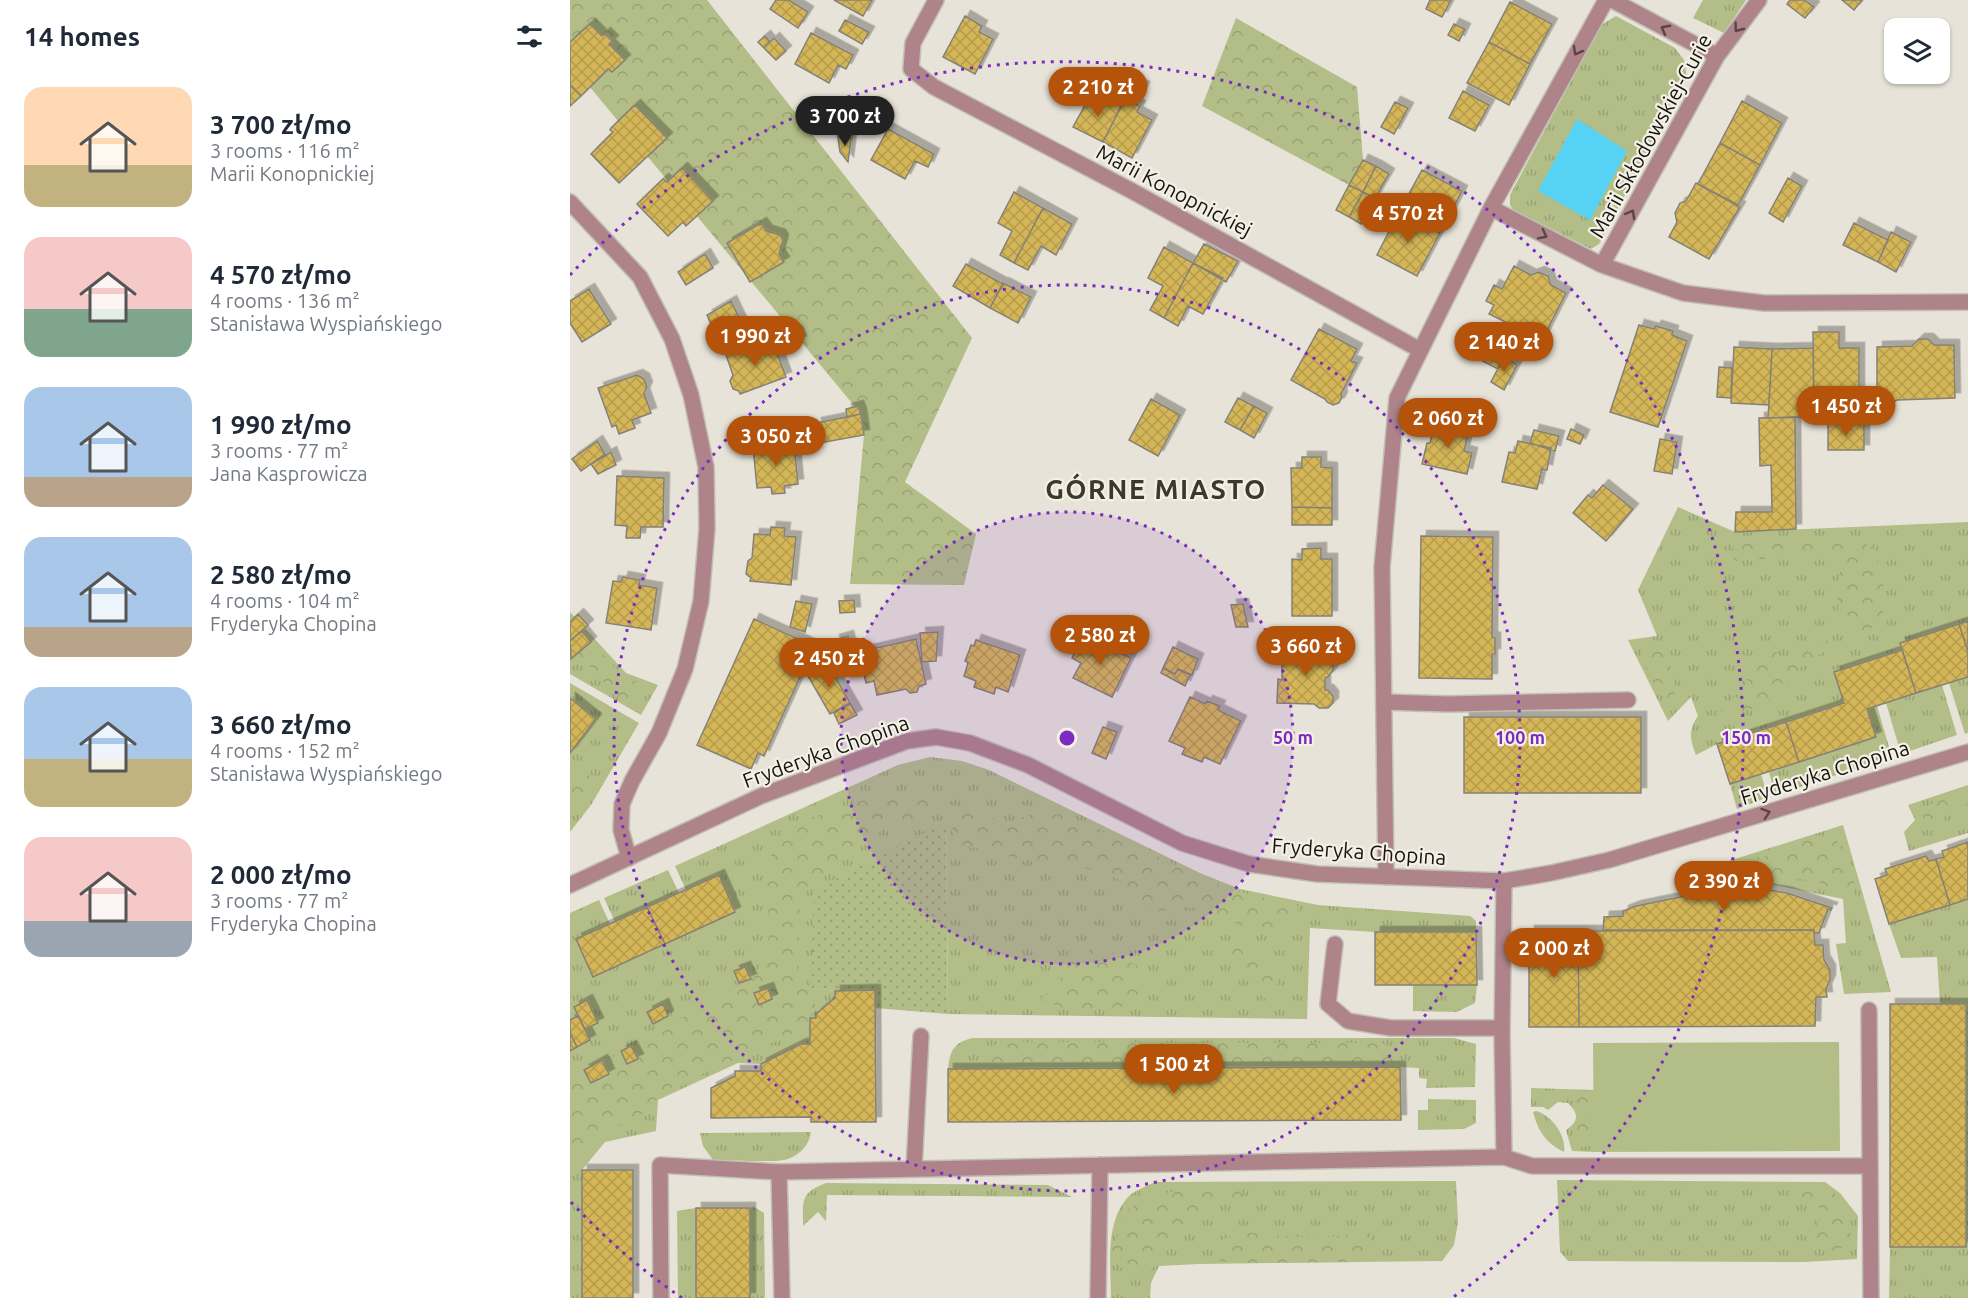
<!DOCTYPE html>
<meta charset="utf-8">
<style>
:root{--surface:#fff;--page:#f2f2f3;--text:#1f2937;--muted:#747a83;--accent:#b45309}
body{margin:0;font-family:Ubuntu,sans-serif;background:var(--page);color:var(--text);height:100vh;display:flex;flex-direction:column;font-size:22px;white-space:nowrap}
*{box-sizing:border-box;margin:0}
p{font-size:20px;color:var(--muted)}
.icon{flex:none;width:33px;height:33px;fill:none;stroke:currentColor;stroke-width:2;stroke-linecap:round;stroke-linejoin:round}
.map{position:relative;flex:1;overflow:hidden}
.sheet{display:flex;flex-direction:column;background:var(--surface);width:570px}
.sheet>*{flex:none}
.buttons{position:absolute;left:1314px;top:18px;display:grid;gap:12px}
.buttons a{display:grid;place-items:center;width:66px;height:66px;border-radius:12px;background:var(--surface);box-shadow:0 2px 4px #0004;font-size:30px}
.price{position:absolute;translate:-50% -51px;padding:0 14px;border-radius:21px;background:var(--accent);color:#fff;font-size:20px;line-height:39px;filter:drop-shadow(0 2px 3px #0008)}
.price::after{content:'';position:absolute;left:50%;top:36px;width:18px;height:14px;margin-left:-9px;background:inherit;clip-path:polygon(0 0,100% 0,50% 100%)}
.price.active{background:#222;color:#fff}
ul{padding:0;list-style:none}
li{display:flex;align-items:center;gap:18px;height:150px;padding:0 24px}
li span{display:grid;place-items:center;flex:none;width:168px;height:120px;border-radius:18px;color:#555}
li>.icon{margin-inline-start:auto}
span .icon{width:72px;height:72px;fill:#fffc;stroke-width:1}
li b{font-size:26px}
h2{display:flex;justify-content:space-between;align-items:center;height:72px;padding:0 24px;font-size:26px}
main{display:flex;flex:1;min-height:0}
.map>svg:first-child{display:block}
</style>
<main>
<section class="sheet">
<h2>14 homes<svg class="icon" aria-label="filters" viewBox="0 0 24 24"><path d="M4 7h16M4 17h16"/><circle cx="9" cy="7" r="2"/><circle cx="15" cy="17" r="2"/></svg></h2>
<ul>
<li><span style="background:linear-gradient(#ffd9b3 65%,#c2b280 0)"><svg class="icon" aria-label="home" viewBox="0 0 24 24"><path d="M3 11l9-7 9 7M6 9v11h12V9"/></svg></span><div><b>3 700 zł/mo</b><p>3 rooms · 116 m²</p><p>Marii Konopnickiej</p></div></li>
<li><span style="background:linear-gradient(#f6c9c9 60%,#7fa58c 0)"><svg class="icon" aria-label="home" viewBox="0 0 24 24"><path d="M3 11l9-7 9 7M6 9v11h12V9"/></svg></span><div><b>4 570 zł/mo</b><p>4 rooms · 136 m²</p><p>Stanisława Wyspiańskiego</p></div></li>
<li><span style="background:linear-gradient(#a9c7e8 75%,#b9a48a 0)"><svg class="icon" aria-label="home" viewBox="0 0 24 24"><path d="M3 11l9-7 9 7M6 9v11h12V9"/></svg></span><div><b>1 990 zł/mo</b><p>3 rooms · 77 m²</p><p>Jana Kasprowicza</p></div></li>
<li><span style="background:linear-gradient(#a9c7e8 75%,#b9a48a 0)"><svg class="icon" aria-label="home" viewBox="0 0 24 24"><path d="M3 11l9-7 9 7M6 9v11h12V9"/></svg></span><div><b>2 580 zł/mo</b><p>4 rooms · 104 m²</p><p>Fryderyka Chopina</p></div></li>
<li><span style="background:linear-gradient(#a9c7e8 60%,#c2b280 0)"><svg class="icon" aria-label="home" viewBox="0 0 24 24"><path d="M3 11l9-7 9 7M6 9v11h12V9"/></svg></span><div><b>3 660 zł/mo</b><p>4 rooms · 152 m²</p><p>Stanisława Wyspiańskiego</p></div></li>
<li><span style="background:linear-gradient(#f6c9c9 70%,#9aa5b1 0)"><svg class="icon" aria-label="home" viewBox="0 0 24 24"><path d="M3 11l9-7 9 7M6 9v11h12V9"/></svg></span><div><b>2 000 zł/mo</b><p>3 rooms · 77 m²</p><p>Fryderyka Chopina</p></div></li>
</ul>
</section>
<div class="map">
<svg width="1398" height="1298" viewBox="0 0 1398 1298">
<defs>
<pattern id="grass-tufts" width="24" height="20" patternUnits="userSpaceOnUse" patternTransform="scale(1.5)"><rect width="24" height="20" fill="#b2bd87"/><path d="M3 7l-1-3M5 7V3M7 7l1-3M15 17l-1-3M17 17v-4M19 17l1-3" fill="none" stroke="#98a274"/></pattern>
<pattern id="forest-crowns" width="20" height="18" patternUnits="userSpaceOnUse" patternTransform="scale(1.5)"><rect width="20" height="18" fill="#b2bd87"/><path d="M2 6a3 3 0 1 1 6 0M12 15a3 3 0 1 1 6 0" fill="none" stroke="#98a274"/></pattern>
<pattern id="park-dots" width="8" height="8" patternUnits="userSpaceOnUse" patternTransform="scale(1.5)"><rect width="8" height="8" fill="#b2bd87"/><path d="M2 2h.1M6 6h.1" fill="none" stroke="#98a274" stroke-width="1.8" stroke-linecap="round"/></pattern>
<pattern id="building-cross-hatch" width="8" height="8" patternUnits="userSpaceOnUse" patternTransform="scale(1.5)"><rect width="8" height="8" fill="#d4b658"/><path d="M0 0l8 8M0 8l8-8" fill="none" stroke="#b59c4c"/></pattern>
<filter id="shadow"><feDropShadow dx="5.5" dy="-5.5" stdDeviation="0" flood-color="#0004"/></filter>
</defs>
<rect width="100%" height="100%" fill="#e7e3d8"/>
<path fill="url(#grass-tufts)" d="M1133 0H1176L1154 33 1123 18Z
M1046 16 1105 48 1114 60 1117 78 1029 244 1021 249 943 210 940 205V195L1031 25Z
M1108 507 1165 532 1398 522V621L1330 643 1332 650 1264 672 1274 703 1147 744 1126 755C1120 740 1118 730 1128 716L1121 697 1098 721 1058 640 1087 636 1068 590Z
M0 612 56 673 88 685 71 715 0 674Z
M1398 677V733L1395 734 1379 683Z
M0 683 69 723 21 805 0 832V753L26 719 0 698Z
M1372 685 1387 735 1331 754 1316 703Z
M1307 706 1322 757 1205 795 1199 772 1306 737 1297 709Z
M360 757 392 761 419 770 630 873 670 889 748 905 900 916 906 921V932H805L740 928 737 1019 378 1014 376 823 242 988 265 991V998L246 1014V1018H240V1044H231L191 1064 168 1063 88 1100 86 1131 35 1142 12 1170V1298H0V913L29 900 40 924 6 939 24 976 165 912 149 875 116 890 105 866 328 765Z
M1191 774 1198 797 1167 809 1160 784Z
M1398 785V833L1339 851 1334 832 1345 820 1338 805Z
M1273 825 1321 992 1274 994 1266 944 1276 943 1273 899 1130 870Z
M98 870 109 893 45 922 34 898Z
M1398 899V1298H1319L1320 1247H1395L1396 1004H1370L1367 957 1331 958 1319 924Z
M843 985H907L905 1003 887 1012 843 1011Z
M402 1038H884L906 1044 905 1087 856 1088 857 1079 849 1078V1068L830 1067 378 1069C380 1050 384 1043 402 1038Z
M961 1088 1024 1090V1152L1002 1151 996 1130C1009 1121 1009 1114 998 1103L988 1102 978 1110 973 1107H961Z
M858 1099 906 1100V1123L894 1129 848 1130V1110H858Z
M966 1111C982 1115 997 1137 994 1152 976 1143 968 1131 963 1112Z
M241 1132C239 1145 231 1154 218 1159 209 1163 157 1160 143 1160L133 1146 130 1133Z
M987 1180 1255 1182 1270 1193 1288 1216 1287 1259 1234 1262 998 1261 990 1252Z
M886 1181 888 1223 884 1245 872 1261 628 1264 589 1266 581 1283 580 1298H541C541 1265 534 1221 560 1195 566 1190 577 1186 585 1182Z
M256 1183 478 1185 502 1197 257 1195 256 1221 248 1212 233 1226C233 1200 230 1193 256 1183Z
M184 1207 194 1213 195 1298H180V1208Z
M126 1208V1298H108L107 1211Z"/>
<path fill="url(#forest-crowns)" d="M0 0H137L402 338 335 482 406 534 394 585 280 584 294 435 291 414 0 63Z
M666 18 787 87 793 160 779 185 632 106Z
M1195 537 1226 539 1283 537 1305 549 1313 581V619L1287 639 1272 628 1267 600 1271 563 1266 552 1235 549 1205 558 1164 561 1163 547 1169 540Z
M0 617 45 668 78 691 74 699 64 706C46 696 38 687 24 671 17 663 8 656 0 647Z
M1262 641 1268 647C1256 651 1244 655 1234 664 1226 671 1221 681 1213 689 1195 706 1172 714 1149 718L1152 709 1175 685 1189 652 1206 651 1213 669 1249 642Z
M1090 646C1099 662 1110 682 1103 700 1084 695 1075 666 1070 649Z
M11 770 24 779 20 789 0 817C0 800 0 784 11 770Z
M352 791 367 803 361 817 322 824 259 869 231 897 227 974 246 1006 233 1029 95 1091 71 1115 18 1142 0 1166V1081L60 1048 81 1041 134 1002 177 981 190 967 199 936 197 872 204 845 243 817 301 798Z
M1398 792V805L1383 807 1373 819 1371 828H1362L1353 819C1352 799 1382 797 1398 792Z
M402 812 440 823 463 813 496 815 658 889 728 906 727 920 714 929 680 928 617 907 584 912 564 900 555 882 519 869 472 864 384 843 382 829 389 816Z
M1255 836 1266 839C1274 853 1287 881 1285 897L1277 898 1246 881 1157 871C1175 856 1190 860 1210 852 1226 845 1238 838 1255 836Z
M528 945 568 966 578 1000 561 1007 493 1008 471 999 485 986 503 960Z
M670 946 695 959 707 983 699 1003 685 989 683 972 654 959 659 952Z
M437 1042 811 1043 829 1050 824 1062 417 1063 424 1045Z
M1009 1093 1021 1095 1020 1134 1016 1146 1008 1148 1004 1138C1012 1113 1014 1121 1001 1097Z
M1239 1184C1243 1185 1249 1185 1253 1186 1274 1194 1282 1220 1281 1240L1269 1250 1255 1251 1241 1240C1243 1229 1249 1223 1252 1213L1247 1202 1218 1194 1223 1185Z
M628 1188 657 1189 672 1192 675 1200 645 1206 629 1219 608 1232 591 1251 584 1267 572 1276 549 1267 542 1249 558 1209C582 1196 601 1190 628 1188Z
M676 1232C721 1238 755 1239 800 1233L807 1255 792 1262 675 1263 651 1261 645 1256 650 1240Z"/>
<path fill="url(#park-dots)" d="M376 822 378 1014 305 1008V990L265 991 241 988 244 890Z"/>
<path fill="#b2bd87" d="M1269 1042 1270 1151 1024 1152 1023 1043Z"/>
<path fill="#55d2f4" d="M1007 119 1057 151 1020 220 968 191Z"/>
<path fill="url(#building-cross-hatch)" stroke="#858177" stroke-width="1.5" filter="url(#shadow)" d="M206 0H219L238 12 228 28 200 9Z
M264 0H302L293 16Z
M860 0H881L872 17 856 9Z
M1220 0H1234L1244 7 1235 18 1217 4Z
M1272 0H1292L1284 10Z
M940 2 982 24 960 64 919 42Z
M395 16 412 26 409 32 423 39 405 74 373 57Z
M275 20 299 32 292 44 269 31Z
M20 24 32 36 35 33 43 41 39 44 55 60 42 72 38 69 11 96 0 85V42Z
M884 24 895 29 889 41 878 35Z
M241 33 283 55 276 69 268 65 259 83 225 64Z
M195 36 200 42 194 48 188 42Z
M204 38 216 51 206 60 194 48Z
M919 42 960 64 939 105 897 83Z
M564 82 574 87 565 104 555 99Z
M0 85 11 96 0 106Z
M893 91 919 105 905 131 879 118Z
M520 96 535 104 539 96 552 104 533 142 503 127Z
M555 99 570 106 567 112 582 120 562 158 533 142Z
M1172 101 1212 123 1190 165 1150 143Z
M825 102 838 108 824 134 811 127Z
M65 105 97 138 49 183 21 154 43 132 40 130 41 128Z
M270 115 287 119 282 139 268 137Z
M318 129 364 154 358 167 345 161 335 179 301 160Z
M268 137 281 139 278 162 270 152Z
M1150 143 1190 165 1168 205 1128 184Z
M793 160 806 166 793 192 779 185Z
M806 166 819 174 805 198 793 192Z
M112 168 143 201 116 226 113 222 98 236 67 204 93 179 97 182Z
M852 170 892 191 870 233 829 212Z
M1218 178 1232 186 1213 222 1199 213Z
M1126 183 1170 207 1139 259 1099 237 1107 222 1105 213 1110 203 1116 201Z
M779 185 793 192 779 217 766 210Z
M444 192 473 208 444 263 430 255 442 231 428 223Z
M793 192 805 198 791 224 779 217Z
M473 208 502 224 486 255 471 246 458 270 444 263Z
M829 212 870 233 847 276 807 255Z
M191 223 197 231 210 235 213 240 209 254 214 262 180 282 157 243Z
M1284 223 1318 240 1308 262 1273 245Z
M1321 232 1341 242 1326 272 1308 262Z
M634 244 668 261 656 282 623 263Z
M594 247 623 263 594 318 580 310 593 286 578 278Z
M135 254 143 268 116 285 108 272Z
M623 263 653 278 633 314 618 306 608 326 594 318Z
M396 264 433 284 420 308 383 286Z
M944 266 961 275 969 272 978 276 981 285 996 293 972 340 919 314 924 305 916 301 924 285 932 289Z
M433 283 461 297 448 323 420 308Z
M19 289 41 324 12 342 0 323V301Z
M161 301 172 324 145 333 137 315Z
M1069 325 1084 329 1086 326 1103 331 1102 335 1117 341 1088 427 1040 412Z
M749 329 787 349 781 361 787 363 771 394 772 397 769 403 763 405 757 402 755 399 721 380Z
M227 332 231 341 224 344 220 335Z
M1243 332H1269V348H1289V407H1244Z
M220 333 225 346 207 351 202 339Z
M907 338 936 353 928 369 899 354Z
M202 339 216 377 170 394 169 391 163 389 160 381 163 375 156 355Z
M1349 339H1358L1364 345H1384L1385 398 1327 400 1320 405H1307V347L1342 346Z
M1164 347 1202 349 1199 405 1161 403Z
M1243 348 1244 417 1198 418 1202 349Z
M934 357 947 365 934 390 921 382Z
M1149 367 1162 368 1161 398 1147 397Z
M67 375 74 379 77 387 74 393 81 413 62 420 65 428 49 434 46 425 42 427 28 388Z
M668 398 684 406 670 430 655 422Z
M581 399 610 415 588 456 559 440Z
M288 406 291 414 277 417 276 409Z
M684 406 697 413 684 438 670 430Z
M291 414 294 435 250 443 246 423Z
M1225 417 1226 529 1165 532 1166 512H1202L1201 465 1190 466 1189 418Z
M865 422 899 430 894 451 902 453 897 474 852 464 857 443H860Z
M1294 423V450H1258V424Z
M1001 429 1014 435 1010 444 997 439Z
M964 430 989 436 985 451 960 443Z
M1090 439 1107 442 1102 474 1084 471Z
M27 441 35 454 11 471 2 459Z
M948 441 981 448 977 470 972 469 967 489 932 482 939 452 945 453Z
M224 443 228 484 214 486 215 493 202 494 201 487 187 488 183 447Z
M41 452 46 465 28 474 21 464Z
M732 457H751V467L762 468V508L722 507 721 468H732Z
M47 476 94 478 93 527H71L70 538H56L57 526 45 525Z
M1033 485 1063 509 1036 541 1003 513 1018 495 1022 498Z
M722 507 762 508V525H722Z
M201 527 215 528 214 536 226 537 221 585 180 581 181 578 176 574 178 561 182 558 184 534 200 535Z
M851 536 923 537 922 637 925 638V654H922V679L849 678Z
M751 548V559H762V616H722V559L732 560V549Z
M53 577 70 580 69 585 87 588 81 630 36 623 43 581 51 582Z
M284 600 285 612 270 613 269 601Z
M226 601 242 604 235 632 220 627Z
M673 604 678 627H666L661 605Z
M8 614 18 625 0 641V622Z
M184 619 248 648 258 664 238 676 232 673 194 756 188 753 181 769 127 745Z
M1398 621V652L1389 624Z
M1389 624 1398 652V677L1346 693 1330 643Z
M12 631 21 642 1 659 0 641Z
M368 632 366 661 352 662 350 633Z
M278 636 286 668 272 672 264 640Z
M346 639 356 684 349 686 347 692 340 693 336 689 307 695 304 681 296 683 292 666 300 664 297 650Z
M523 639 561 658 542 697 503 678 511 663 502 658 511 640 520 644Z
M406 640 450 655 438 692 426 687 424 694 404 687 406 681 394 676 398 663 395 661 399 651 401 645 404 646Z
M603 647 628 659 622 675 608 669 605 674 593 668Z
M712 648 763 649V670L758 677 755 678V690H758L763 696V703L758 708H749L744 704 707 703 708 679 712 680Z
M1332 650 1346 693 1297 709 1306 737 1229 762 1216 722 1274 703 1264 672Z
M258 664 280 703 260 714 238 676Z
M593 668 605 674 608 669 620 675 615 686 591 673Z
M620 697 636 704 637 701 650 706 648 710 671 721 650 764 634 757 632 762 612 754 615 748 599 741Z
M0 698 26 719 0 753Z
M280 703 287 715 269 724 264 713Z
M894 717H1071V793H894Z
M1216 722 1229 762 1160 784 1147 744Z
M533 727 547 732 536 759 522 753Z
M1398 842V899L1380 905 1366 859 1374 857 1372 851Z
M1356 856 1359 861 1366 859 1380 905 1319 924 1305 879 1317 875 1315 869Z
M149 875 165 912 95 944 77 907Z
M1170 885 1217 893 1262 908 1261 910 1258 909 1249 933H1244V930H1033L1034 917 1053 916V911L1066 906 1120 895V886Z
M77 907 95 944 23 977 6 939Z
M1244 930 1245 945H1253L1254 960 1260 970V980L1256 989 1257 997H1246L1245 1026 1009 1027 1008 931Z
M959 931H1008L1009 1027H959Z
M805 932H906L907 985H805Z
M175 967 181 979 169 983 164 971Z
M198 988 202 999 189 1005 184 993Z
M305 990 306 1122H241V1117L141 1118V1088L165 1076V1071H191V1064L231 1044H240V1018H246V1014L265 998V991Z
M17 1000 28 1023 15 1029 4 1007Z
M93 1004 98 1016 83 1024 77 1012Z
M1320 1004H1396V1247H1320Z
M8 1016 20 1040 7 1047 0 1033V1020Z
M0 1033 7 1047 0 1051Z
M61 1046 68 1059 57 1064 51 1051Z
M32 1060 39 1074 21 1083 14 1070Z
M830 1067 831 1120 378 1122V1069Z
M12 1170H63V1298H12Z
M126 1208H180V1298H126Z"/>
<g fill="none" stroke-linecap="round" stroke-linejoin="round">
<g stroke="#c1beb4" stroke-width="18">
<path id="lane" d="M814 702 878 704 1058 700"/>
</g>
<g stroke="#c1beb4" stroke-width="18">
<path id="street" d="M366 0 343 43 341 69 364 87 562 191 850 350
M1042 0 1147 56
M0 202 70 277 102 339 121 395 136 467 137 528 131 601 115 669 89 733 62 781 52 804 51 830 59 858
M921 208 1032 265 1113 293 1194 303 1398 302
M1032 265 1147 56 1189 0
M816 877 812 567 827 398 921 208 1036 0
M0 885 191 796 337 741 366 737 400 743 458 765 612 843 679 864 747 874 934 881 981 873 1039 860 1398 752
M765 944 758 1004 778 1021 821 1028H932
M1299 1010 1301 1298
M934 1157 932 1034 934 881
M344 1169 351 1036
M209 1172 212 1298
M91 1298 90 1165 209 1172 934 1157 962 1166H1300
M528 1298 530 1165"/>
</g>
<use href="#lane" stroke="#ae8389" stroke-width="15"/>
<use href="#street" stroke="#ae8389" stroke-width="15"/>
</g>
<defs><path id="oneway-chevron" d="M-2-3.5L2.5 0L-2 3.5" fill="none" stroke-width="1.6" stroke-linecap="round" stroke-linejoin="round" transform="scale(1.5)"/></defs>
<g stroke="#5a4646">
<use href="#oneway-chevron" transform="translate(1168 28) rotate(127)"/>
<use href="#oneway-chevron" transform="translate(1095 29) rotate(-152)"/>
<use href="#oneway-chevron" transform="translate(1007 51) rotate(119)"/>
<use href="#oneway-chevron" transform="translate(1061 214) rotate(-61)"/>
<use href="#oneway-chevron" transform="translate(973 235) rotate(27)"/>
<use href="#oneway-chevron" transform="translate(1196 813) rotate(-18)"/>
</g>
<circle cx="497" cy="738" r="226" fill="#7b2cbf" fill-opacity=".12"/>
<g fill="none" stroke="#7b2cbf" stroke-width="3" stroke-dasharray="3 6">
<circle cx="497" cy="738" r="226"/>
<circle cx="497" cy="738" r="453"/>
<path d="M112 1298A679 679 0 0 1 0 1201M0 275A679 679 0 1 1 882 1298"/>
</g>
<g text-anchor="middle" stroke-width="4.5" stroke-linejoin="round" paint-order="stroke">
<g font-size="21" fill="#151410" stroke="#f4f0e5">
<text transform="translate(1081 136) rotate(-61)" y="7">Marii Skłodowskiej-Curie</text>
<text transform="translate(604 191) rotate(28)" y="7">Marii Konopnickiej</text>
<text transform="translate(256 752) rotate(-20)" y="7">Fryderyka Chopina</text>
<text transform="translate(1255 773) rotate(-17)" y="7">Fryderyka Chopina</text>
<text transform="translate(789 852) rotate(4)" y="7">Fryderyka Chopina</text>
</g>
<g font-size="27" font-weight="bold" letter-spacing="1.5" fill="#3b382e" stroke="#f4f0e5">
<text x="586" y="499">GÓRNE MIASTO</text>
</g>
</g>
<circle cx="497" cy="738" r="9" fill="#7b2cbf" stroke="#f4f0e5" stroke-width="3"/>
<g font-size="18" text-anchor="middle" font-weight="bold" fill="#7b2cbf" stroke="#f4f0e5" stroke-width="4.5" stroke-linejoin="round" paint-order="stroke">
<text x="723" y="744">50 m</text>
<text x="950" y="744">100 m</text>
<text x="1176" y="744">150 m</text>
</g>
</svg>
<div class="buttons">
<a><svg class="icon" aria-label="layers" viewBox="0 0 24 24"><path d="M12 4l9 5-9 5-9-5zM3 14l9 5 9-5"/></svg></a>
</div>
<b class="price" style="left:528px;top:118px">2 210 zł</b>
<b class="price active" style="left:275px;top:147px">3 700 zł</b>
<b class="price" style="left:838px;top:244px">4 570 zł</b>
<b class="price" style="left:185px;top:367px">1 990 zł</b>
<b class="price" style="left:934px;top:373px">2 140 zł</b>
<b class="price" style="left:1276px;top:437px">1 450 zł</b>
<b class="price" style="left:878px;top:449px">2 060 zł</b>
<b class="price" style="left:206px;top:467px">3 050 zł</b>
<b class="price" style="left:530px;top:666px">2 580 zł</b>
<b class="price" style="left:736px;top:677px">3 660 zł</b>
<b class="price" style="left:259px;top:689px">2 450 zł</b>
<b class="price" style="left:1154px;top:912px">2 390 zł</b>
<b class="price" style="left:984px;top:979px">2 000 zł</b>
<b class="price" style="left:604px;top:1095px">1 500 zł</b>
</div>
</main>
